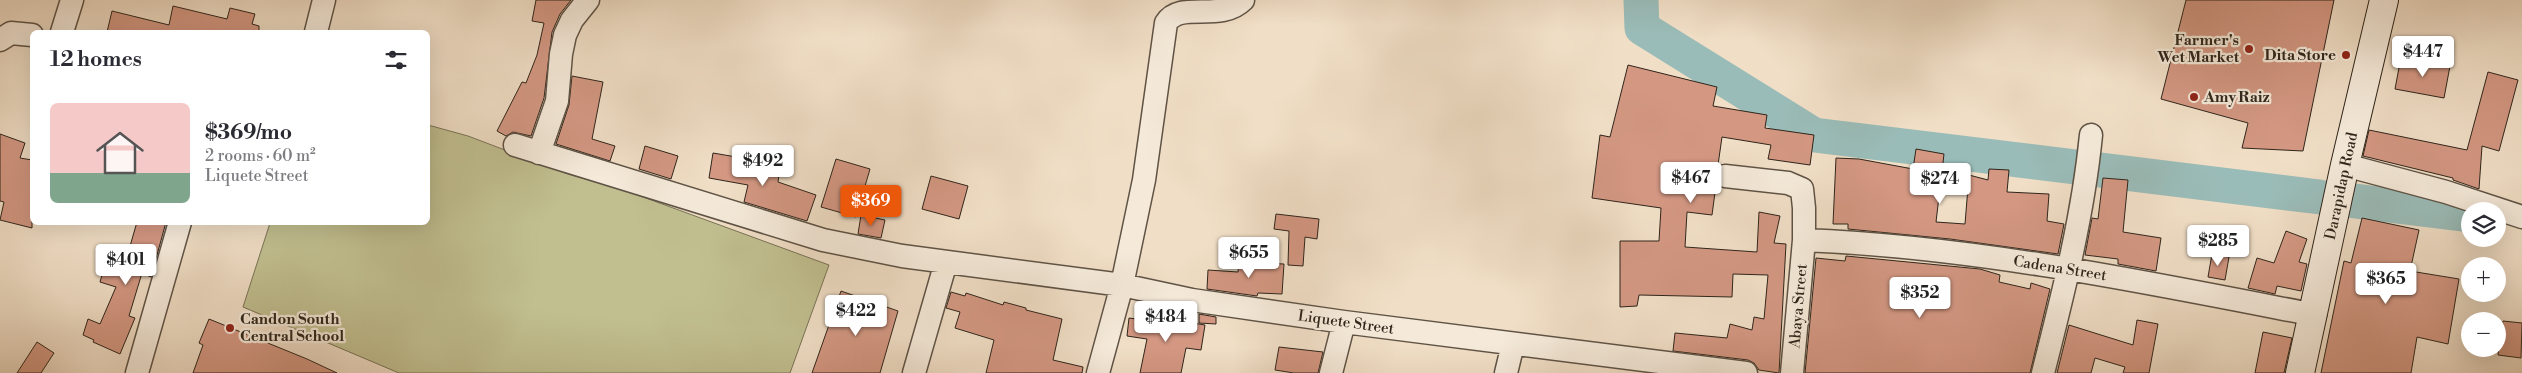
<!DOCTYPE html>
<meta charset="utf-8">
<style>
:root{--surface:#fff;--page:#f7f7f7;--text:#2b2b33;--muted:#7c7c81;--accent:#ea580c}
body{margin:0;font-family:"Libre Bodoni",serif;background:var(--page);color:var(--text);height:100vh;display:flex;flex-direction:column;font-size:19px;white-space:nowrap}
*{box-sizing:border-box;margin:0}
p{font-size:16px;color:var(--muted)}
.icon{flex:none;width:28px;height:28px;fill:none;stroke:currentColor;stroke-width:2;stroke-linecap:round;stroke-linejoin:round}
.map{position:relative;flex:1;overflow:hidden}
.drawer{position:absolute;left:30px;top:30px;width:400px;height:195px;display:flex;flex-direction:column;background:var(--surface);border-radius:8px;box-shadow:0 5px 20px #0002}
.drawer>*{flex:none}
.tools{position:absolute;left:2461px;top:202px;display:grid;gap:10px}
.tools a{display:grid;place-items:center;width:45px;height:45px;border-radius:50%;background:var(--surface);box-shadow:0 5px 20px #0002;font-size:25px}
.price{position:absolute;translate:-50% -42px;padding:0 11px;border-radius:5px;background:#fff;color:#222;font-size:16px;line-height:32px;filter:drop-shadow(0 1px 2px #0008)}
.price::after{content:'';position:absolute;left:50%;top:30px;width:15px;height:11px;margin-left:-8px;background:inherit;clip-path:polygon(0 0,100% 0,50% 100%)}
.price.current{background:var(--accent);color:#fff}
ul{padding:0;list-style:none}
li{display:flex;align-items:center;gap:15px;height:125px;padding:0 20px}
li span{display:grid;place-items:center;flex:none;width:140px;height:100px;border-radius:8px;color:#555}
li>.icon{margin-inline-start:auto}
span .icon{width:60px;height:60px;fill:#fffc;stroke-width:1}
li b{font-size:21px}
h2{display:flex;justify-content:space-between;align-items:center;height:60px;padding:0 20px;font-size:21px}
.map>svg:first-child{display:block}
</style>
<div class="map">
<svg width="2522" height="373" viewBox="0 0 2522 373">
<rect width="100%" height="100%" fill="#f0dec6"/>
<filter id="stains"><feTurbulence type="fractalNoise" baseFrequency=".004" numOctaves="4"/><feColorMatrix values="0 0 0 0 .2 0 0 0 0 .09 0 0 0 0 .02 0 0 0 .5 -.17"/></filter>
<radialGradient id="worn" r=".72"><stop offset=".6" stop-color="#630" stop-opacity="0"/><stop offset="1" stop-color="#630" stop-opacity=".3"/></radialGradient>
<path fill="#c1bf90" stroke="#787256" d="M428 125 468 136 568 174 624 190 829 265 790 373H399L243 307 270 223 428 222Z"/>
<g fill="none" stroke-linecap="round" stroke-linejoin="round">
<path stroke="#9abcb8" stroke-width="35" d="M1641 0 1642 28 1814 135 2320 197
M2355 201 2470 215"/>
</g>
<path fill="#d39782" stroke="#2f251b" d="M536 0H571L560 14 552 32 544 98 531 136 513 132 506 136 497 131 522 82 526 83 537 55 544 23 532 21Z
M2186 0H2334L2303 151 2242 148 2248 123 2161 99Z
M173 6 227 19 230 8 255 14 252 24 259 26V32H107L112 11 169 25Z
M2401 57 2450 66 2444 98 2395 89Z
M1628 65 1717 87 1713 106 1767 115 1765 128 1814 135 1810 165 1768 159 1771 145 1722 137 1718 165 1712 174 1716 185 1712 215 1687 212 1685 247 1757 252 1759 212 1780 216 1774 243 1786 244 1779 373 1759 370 1754 363 1748 360 1673 351 1675 333 1727 338 1730 324 1752 330 1754 317 1764 319 1768 275 1733 274 1732 297 1639 295 1637 306 1620 307V241H1659L1661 208 1592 198 1600 135 1610 137Z
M2488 72 2518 80 2499 151 2482 146 2479 189 2453 180V178L2363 156 2369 130 2467 150Z
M572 76 603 82 592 139 615 146 610 161 556 144 569 105Z
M0 134 25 143 20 158 32 160V228L0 220 4 202 0 201Z
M645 146 678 156 671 179 639 169Z
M1916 149 1944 154 1936 222 1965 224 1969 175 1988 180 1989 169 2009 170 2007 192 2049 194 2047 221 2064 224 2058 254 1950 239 1848 229V224H1833L1836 158 1859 159 1913 169Z
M713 153 748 159 746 167 779 175 778 182 816 195 807 221 744 202 748 185 709 178Z
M836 159 870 169 856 217 821 207Z
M931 176 968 186 959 219 922 209Z
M2103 178 2128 180 2123 232 2161 238 2156 271 2118 264V259L2085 255 2092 218 2098 219Z
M1276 214 1319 219 1317 239 1305 237 1303 266 1288 265 1289 231 1274 229Z
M861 215 885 220 881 238 858 234Z
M2362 218 2419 230 2410 271 2459 279 2448 344 2417 337 2411 373H2321L2344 261 2351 263Z
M137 222H166L151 277 142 273 129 316 135 318 120 354 93 342 94 340 83 335 88 319 100 324 116 287 100 282 108 254 126 260Z
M2286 231 2307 239 2299 262 2307 264 2301 291 2277 286 2275 294 2248 288 2257 258 2274 263Z
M2212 254 2229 257 2225 280 2208 277Z
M1846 256 1980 269 2000 275 1999 282 2030 289 2031 283 2050 289 2030 373H1805L1816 258 1845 261Z
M1239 262 1284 264 1282 294 1258 293 1257 296 1207 289 1208 270 1238 272Z
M841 291 898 311 880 373H812Z
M951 292 965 296 966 293 1003 305 1004 302 1026 308V310L1062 319 1053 360 1083 367 1082 373H986L994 340 955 328 960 312 946 308Z
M1199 314 1216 317V324L1199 323Z
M1129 318 1174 324 1175 320 1205 325 1201 350 1186 348 1181 373H1140L1147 339 1127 336Z
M209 319 307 359 337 373H193L203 345 199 343Z
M2137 320 2158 324 2149 373H2123L2125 367 2095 358 2091 373H2057L2069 325 2133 345Z
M2503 321 2522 323 2521 358 2498 355Z
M2263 332 2292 338 2284 373H2255Z
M37 342 54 353 41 373H17Z
M1279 347 1323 352 1318 373H1294L1275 370Z"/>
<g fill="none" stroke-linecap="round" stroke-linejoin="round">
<g stroke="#5f5346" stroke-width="25">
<path id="street" d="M62 32 72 0
M316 32 324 0
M0 40 11 33 32 35
M515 145 823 240 902 256 1122 285 1192 300 1344 322 1746 373
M539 153 557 101 561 54 565 35 572 20 588 0
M2345 165 2446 192 2522 217
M1725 176 1788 183 1802 189 1804 208V240L1792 373
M1804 240C1977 247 2145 282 2315 315
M137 373 180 222
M914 373 946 262
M1098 373 1122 285 1144 180 1166 23C1180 0 1220 23 1243 0
M1331 373 1344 322
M1506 373 1513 344
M2043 373C2063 294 2083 216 2091 135"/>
</g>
<g stroke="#2f251b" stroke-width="30">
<path id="secondary" d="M2300 373 2345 165 2384 0"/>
</g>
<use href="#street" stroke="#f5eada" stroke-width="22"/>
<use href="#secondary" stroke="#f5eada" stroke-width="28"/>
</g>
<g fill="#8f2418" stroke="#f5eada" stroke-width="2">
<circle cx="2249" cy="49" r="5"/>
<circle cx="2346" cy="55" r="5"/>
<circle cx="2194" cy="97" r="5"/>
<circle cx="230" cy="328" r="5"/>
</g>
<g text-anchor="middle" stroke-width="4.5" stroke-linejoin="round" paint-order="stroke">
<g font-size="15" font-weight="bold" fill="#2f251b" stroke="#f5eada" text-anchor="end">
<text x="2239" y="45">Farmer's<tspan x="2239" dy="17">Wet Market</tspan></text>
<text x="2336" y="60">Dita Store</text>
<text x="2204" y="102" text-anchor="start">Amy Raiz</text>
<text x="240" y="324" text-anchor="start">Candon South<tspan x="240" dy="17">Central School</tspan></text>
</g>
<g font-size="15" fill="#2f251b" stroke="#f5eada">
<text transform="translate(2341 186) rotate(-78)" y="5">Darapidap Road</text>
<text transform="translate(2060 268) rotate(9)" y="5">Cadena Street</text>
<text transform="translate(1798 306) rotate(-85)" y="5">Abaya Street</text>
<text transform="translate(1346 322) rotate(8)" y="5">Liquete Street</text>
</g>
</g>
<rect width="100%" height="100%" filter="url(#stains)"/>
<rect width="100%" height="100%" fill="url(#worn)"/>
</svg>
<div class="tools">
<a><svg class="icon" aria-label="layers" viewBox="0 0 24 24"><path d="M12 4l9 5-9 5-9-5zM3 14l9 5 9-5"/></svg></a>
<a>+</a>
<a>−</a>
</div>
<b class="price" style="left:2423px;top:78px">$447</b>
<b class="price" style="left:763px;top:187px">$492</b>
<b class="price" style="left:1691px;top:204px">$467</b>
<b class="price" style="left:1940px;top:205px">$274</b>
<b class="price current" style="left:871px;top:227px">$369</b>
<b class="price" style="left:2218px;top:267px">$285</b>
<b class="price" style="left:1249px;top:279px">$655</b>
<b class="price" style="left:126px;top:286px">$401</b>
<b class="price" style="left:2386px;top:305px">$365</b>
<b class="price" style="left:1920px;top:319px">$352</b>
<b class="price" style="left:856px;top:337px">$422</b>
<b class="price" style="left:1166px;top:343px">$484</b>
<section class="drawer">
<h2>12 homes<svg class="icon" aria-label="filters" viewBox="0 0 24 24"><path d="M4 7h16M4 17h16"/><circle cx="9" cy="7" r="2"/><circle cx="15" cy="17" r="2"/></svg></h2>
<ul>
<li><span style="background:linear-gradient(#f6c9c9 70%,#7fa58c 0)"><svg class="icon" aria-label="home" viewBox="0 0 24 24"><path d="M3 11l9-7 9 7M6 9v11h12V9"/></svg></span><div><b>$369/mo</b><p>2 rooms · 60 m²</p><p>Liquete Street</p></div></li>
</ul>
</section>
</div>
